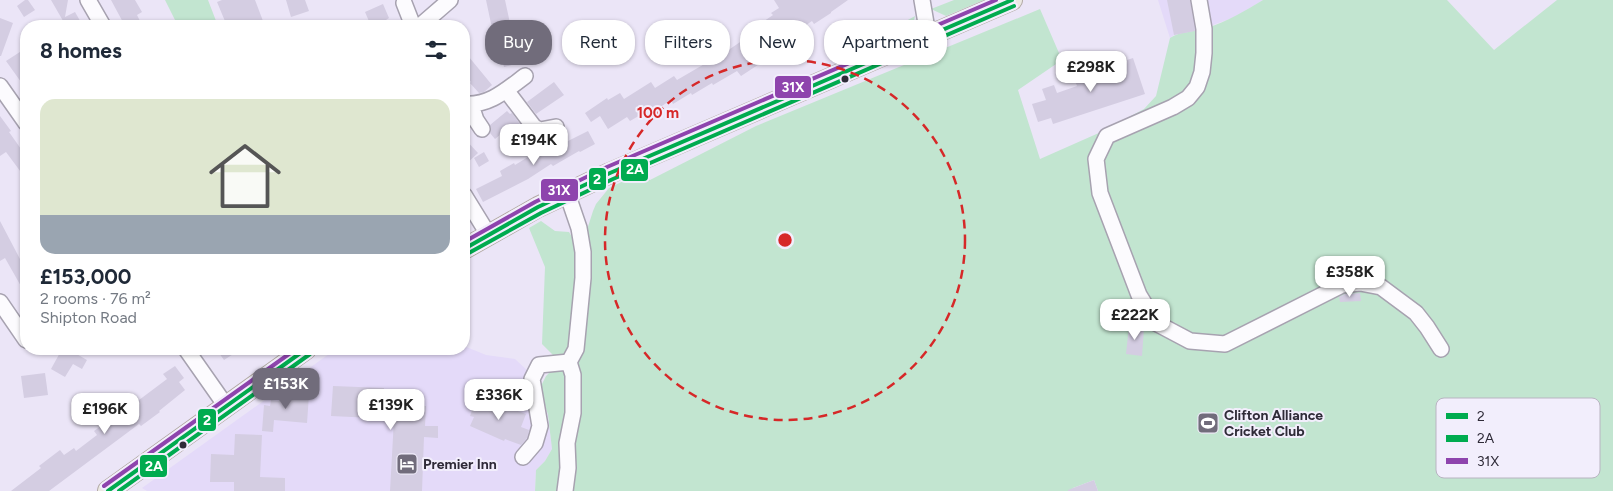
<!DOCTYPE html>
<meta charset="utf-8">
<style>
:root{--surface:#fff;--page:#f2f2f3;--text:#1f2937;--muted:#747a83;--accent:#716c7b}
body{margin:0;font-family:Figtree,sans-serif;background:var(--page);color:var(--text);height:100vh;display:flex;flex-direction:column;font-size:19px;white-space:nowrap}
*{box-sizing:border-box;margin:0}
p{font-size:16px;color:var(--muted)}
.icon{flex:none;width:28px;height:28px;fill:none;stroke:currentColor;stroke-width:2;stroke-linecap:round;stroke-linejoin:round}
.map{position:relative;flex:1;overflow:hidden}
.side{position:absolute;left:20px;top:20px;width:450px;height:335px;display:flex;flex-direction:column;background:var(--surface);border-radius:20px;box-shadow:0 1px 4px #0004}
.side>*{flex:none}
.banner{position:absolute;left:485px;top:20px;width:475px;height:45px;display:flex;gap:10px}
.price{position:absolute;translate:-50% -42px;padding:0 11px;border-radius:10px;background:#fff;color:#222;font-size:16px;line-height:32px;filter:drop-shadow(0 1px 2px #0008)}
.price::after{content:'';position:absolute;left:50%;top:30px;width:15px;height:11px;margin-left:-8px;background:inherit;clip-path:polygon(0 0,100% 0,50% 100%)}
.price.selected{background:var(--accent);color:#fff}
ul{padding:0;list-style:none}
li{display:grid;align-content:center;gap:10px;height:265px;padding:0 20px}
li span{display:grid;place-items:center;height:155px;border-radius:15px;color:#555}
li>.icon{margin-inline-start:auto}
span .icon{width:90px;height:90px;fill:#fffc;stroke-width:1}
li b{font-size:21px}
h2{display:flex;justify-content:space-between;align-items:center;height:60px;padding:0 20px;font-size:21px}
.pill{padding:0 18px;border-radius:20px;background:var(--surface);box-shadow:0 1px 4px #0004;font-size:18px;line-height:45px}
.pill.selected{background:var(--accent);color:#fff}
.map>svg:first-child{display:block}
</style>
<div class="map">
<svg width="1613" height="491" viewBox="0 0 1613 491">
<rect width="100%" height="100%" fill="#ebe5f7"/>
<path fill="#e4daf9" d="M1158 0H1263L1235 17 1199 30 1174 35 1170 38Z
M464 346 486 355 515 359 542 384V395L548 415 552 449 545 461 536 470 535 491H147L142 488 336 349H464Z"/>
<path fill="#c2e5d0" d="M165 0H208L218 26H178Z
M954 0H984L946 16 931 9Z
M1263 0H1447L1494 50 1557 0H1613V491H1098L1094 480 1073 488 1071 491H571L572 445 579 376V362L586 233 593 211 596 204 609 188 638 174 650 180 756 126 1040 9 1062 60 1018 90 1040 159 1101 132 1144 109 1156 96 1170 38C1180 31 1196 32 1207 28 1228 21 1245 11 1263 0Z
M915 16 913 25 904 34 839 63 835 61Z
M541 221 555 231 569 232 575 242 577 265 569 355 556 358 542 344 545 267 529 228Z
M555 367 566 369 567 396 560 491H535L536 470 545 461 552 449 548 415 542 395V384L546 376Z"/>
<path fill="#d4cde2" d="M25 0H28L35 10 24 17 17 6Z
M51 0H68L65 17 75 12 83 26H66Z
M111 0H135L142 12 137 15 141 23 136 26H125Z
M222 0H255L263 21 250 26H227L217 2Z
M286 0H305L309 11 291 17Z
M486 0H505L511 28 493 33Z
M774 0H848L831 12V13L814 24 812 21 781 42 782 44 762 57 764 61 741 76 737 71 713 85 712 83 692 95 691 93 673 104 671 100 651 113 649 110 630 121 627 117 608 129 600 116 591 122 585 113 607 98 608 100 620 93 624 99 651 82 655 88 674 76 677 80 713 59 707 49 718 42 724 53 749 36 747 33 773 15 771 13 779 8Z
M1167 0H1190L1195 31 1174 35Z
M383 4 389 18 386 20 388 26H371L365 12Z
M0 18 13 23 1 56H0Z
M533 40 537 55 519 60V63L504 67 500 52 518 48 517 45Z
M23 50 26 55V89L6 61Z
M469 57 492 85 484 92 479 93 470 83 471 82 464 73V61Z
M1133 58 1145 94 1053 124 1051 118 1038 122 1032 104 1046 100 1042 89 1054 85 1057 93 1077 86 1074 78Z
M554 82 564 95 536 114 527 102Z
M507 111 510 114 512 113 520 124 517 126 519 129 506 140 501 134 495 139 490 133V125Z
M0 116 11 131 9 132 26 156V179L6 152 0 156Z
M588 131 595 144 580 152 579 151 553 166 551 164 528 179 483 202 476 189 502 176 500 171 514 163 515 165 549 144 552 149Z
M464 138 478 153 464 166Z
M484 152 489 161 479 167 474 158Z
M0 221 20 259 26 255V295L5 258 0 261Z
M1360 293 1361 301 1340 302 1339 297 1345 294Z
M1129 326 1144 328 1142 356 1126 354Z
M62 349H68L87 360 82 369 73 364 65 377 51 369Z
M216 349H241L224 360Z
M175 366 184 378 179 382 185 390 159 411 160 412 141 426 139 424 49 491H11L41 468 39 466 60 450 64 455 74 448 76 451 97 435 94 431 127 407 126 405 137 397 139 400 167 379 163 374Z
M45 373 48 395 24 398 21 376Z
M333 386 384 388 383 404 426 406 425 426H438V438L424 437 422 491H390L394 419 331 416Z
M280 393 309 395 307 423 274 420 273 432 262 431 264 405 270 406 271 400 279 401Z
M477 396 526 414 521 427 529 430 527 438 521 445 505 439 504 441 470 426 474 417 470 416Z
M235 434 262 435 260 477 285 478V491H234V482H210L211 454 234 455Z
M1094 480 1098 491H1068V490Z"/>
<g fill="none" stroke-linecap="round" stroke-linejoin="round">
<g stroke="#a7a2b0" stroke-width="18">
<path id="minor" d="M88 0 103 26
M922 0 928 35
M1199 0 1204 29V53L1202 72 1197 87 1188 98 1173 107 1107 136 1096 159 1100 193 1139 295 1156 323 1190 341 1225 344 1342 285 1360 283 1381 287 1416 313 1427 327 1441 349
M404 3 413 26
M420 26 450 0
M0 86 26 123
M506 90 534 127 540 130 556 127
M464 104C489 106 505 91 525 76
M471 105 476 120 482 129
M464 195 488 234
M0 302 26 340
M186 349 226 406
M523 457 535 443 540 426 532 379 539 365 569 362
M565 491 568 468 567 443 573 413V375L569 362 576 349 583 278V252L579 228 567 193"/>
</g>
<g stroke="#b2aaa5" stroke-width="22">
<path id="major" d="M464 249 538 207 610 173 1012 0
M108 491 306 349"/>
</g>
<use href="#minor" stroke="#fcfbfe" stroke-width="15"/>
<use href="#major" stroke="#ebe8e3" stroke-width="20"/>
<g stroke="#f2eefc" stroke-width="8">
<path id="bus-1" d="M464 249 538 207 610 173 1012 0
M108 491 306 349"/>
</g>
<g stroke="#f2eefc" stroke-width="8">
<path id="bus-2" d="M467 254 541 213 613 179 1014 6
M119 491 310 354"/>
</g>
<g stroke="#f2eefc" stroke-width="8">
<path id="bus-3" d="M464 242 535 202 607 167 996 0
M104 486 296 349"/>
</g>
<use href="#bus-1" stroke="#00ab4f" stroke-width="4"/>
<use href="#bus-2" stroke="#00ab4f" stroke-width="4"/>
<use href="#bus-3" stroke="#8e44ad" stroke-width="4"/>
</g>
<circle fill="none" stroke="#d62828" stroke-width="2.5" stroke-dasharray="9 6" cx="785" cy="240" r="180"/>
<defs>
<g id="stadium-square" transform="scale(1.125)"><rect x="-9" y="-9" width="18" height="18" rx="4" fill="#716c7b" stroke="#f2eefc"/><path d="M0-5a6.5 5 0 1 0 0 10a6.5 5 0 1 0 0-10ZM-3.5-1.8h7v3.6h-7Z" fill="#fff"/></g>
<g id="hotel-square" transform="scale(1.125)"><rect x="-9" y="-9" width="18" height="18" rx="4" fill="#716c7b" stroke="#f2eefc"/><path d="M-6-4.5h1.5V1H6V5H4.5V3h-9V5H-6ZM-4 0a1.8 1.8 0 1 1 3.6 0ZM.5 0V-2.5h3Q6-2.5 6 0Z" fill="#fff"/></g>
</defs>
<g fill-rule="evenodd">
<use href="#stadium-square" x="1208" y="423"/>
<use href="#hotel-square" x="407" y="464"/>
</g>
<g fill="#2f2b38" stroke="#f2eefc" stroke-width="2">
<circle cx="845" cy="79" r="4.5"/>
<circle cx="183" cy="445" r="4.5"/>
</g>
<g text-anchor="middle" stroke-width="4" stroke-linejoin="round" paint-order="stroke">
<g font-size="14" font-weight="bold" fill="#2f2b38" stroke="#f2eefc" text-anchor="start">
<text x="1224" y="420">Clifton Alliance<tspan x="1224" dy="16">Cricket Club</tspan></text>
<text x="423" y="469">Premier Inn</text>
</g>
</g>
<rect x="1436" y="398" width="164" height="80" rx="8" fill="#f2eefc" stroke="#b8b4c1" stroke-width="1"/>
<rect x="1446" y="413" width="22" height="6" fill="#00ab4f"/>
<rect x="1446" y="435" width="22" height="7" fill="#00ab4f"/>
<rect x="1446" y="458" width="22" height="6" fill="#8e44ad"/>
<g font-size="14" fill="#2f2b38">
<text x="1477" y="421">2</text>
<text x="1477" y="443">2A</text>
<text x="1477" y="466">31X</text>
</g>
<circle cx="785" cy="240" r="8" fill="#d62828" stroke="#f2eefc" stroke-width="2.5"/>
<g font-size="15" text-anchor="middle" font-weight="bold" fill="#d62828" stroke="#f2eefc" stroke-width="4" stroke-linejoin="round" paint-order="stroke">
<text x="658" y="118">100 m</text>
</g>
<g stroke="#f2eefc" stroke-width="2">
<rect x="774" y="75" width="38" height="24" rx="5" fill="#8e44ad"/>
<rect x="620" y="158" width="29" height="24" rx="5" fill="#00ab4f"/>
<rect x="588" y="167" width="19" height="24" rx="5" fill="#00ab4f"/>
<rect x="540" y="178" width="39" height="24" rx="5" fill="#8e44ad"/>
<rect x="197" y="408" width="20" height="24" rx="5" fill="#00ab4f"/>
<rect x="139" y="454" width="29" height="24" rx="5" fill="#00ab4f"/>
</g>
<g font-size="14" text-anchor="middle" font-weight="bold" fill="#fff">
<text x="793" y="92">31X</text>
<text x="635" y="174">2A</text>
<text x="597" y="184">2</text>
<text x="559" y="195">31X</text>
<text x="207" y="425">2</text>
<text x="154" y="471">2A</text>
</g>
</svg>
<b class="price" style="left:1091px;top:93px">£298K</b>
<b class="price" style="left:534px;top:166px">£194K</b>
<b class="price" style="left:1350px;top:298px">£358K</b>
<b class="price" style="left:1135px;top:341px">£222K</b>
<b class="price selected" style="left:286px;top:410px">£153K</b>
<b class="price" style="left:499px;top:421px">£336K</b>
<b class="price" style="left:391px;top:431px">£139K</b>
<b class="price" style="left:105px;top:435px">£196K</b>
<div class="banner">
<a class="pill selected">Buy</a>
<a class="pill">Rent</a>
<a class="pill">Filters</a>
<a class="pill">New</a>
<a class="pill">Apartment</a>
</div>
<section class="side">
<h2>8 homes<svg class="icon" aria-label="filters" viewBox="0 0 24 24"><path d="M4 7h16M4 17h16"/><circle cx="9" cy="7" r="2"/><circle cx="15" cy="17" r="2"/></svg></h2>
<ul>
<li><span style="background:linear-gradient(#dfe7d0 75%,#9aa5b1 0)"><svg class="icon" aria-label="home" viewBox="0 0 24 24"><path d="M3 11l9-7 9 7M6 9v11h12V9"/></svg></span><div><b>£153,000</b><p>2 rooms · 76 m²</p><p>Shipton Road</p></div></li>
</ul>
</section>
</div>
